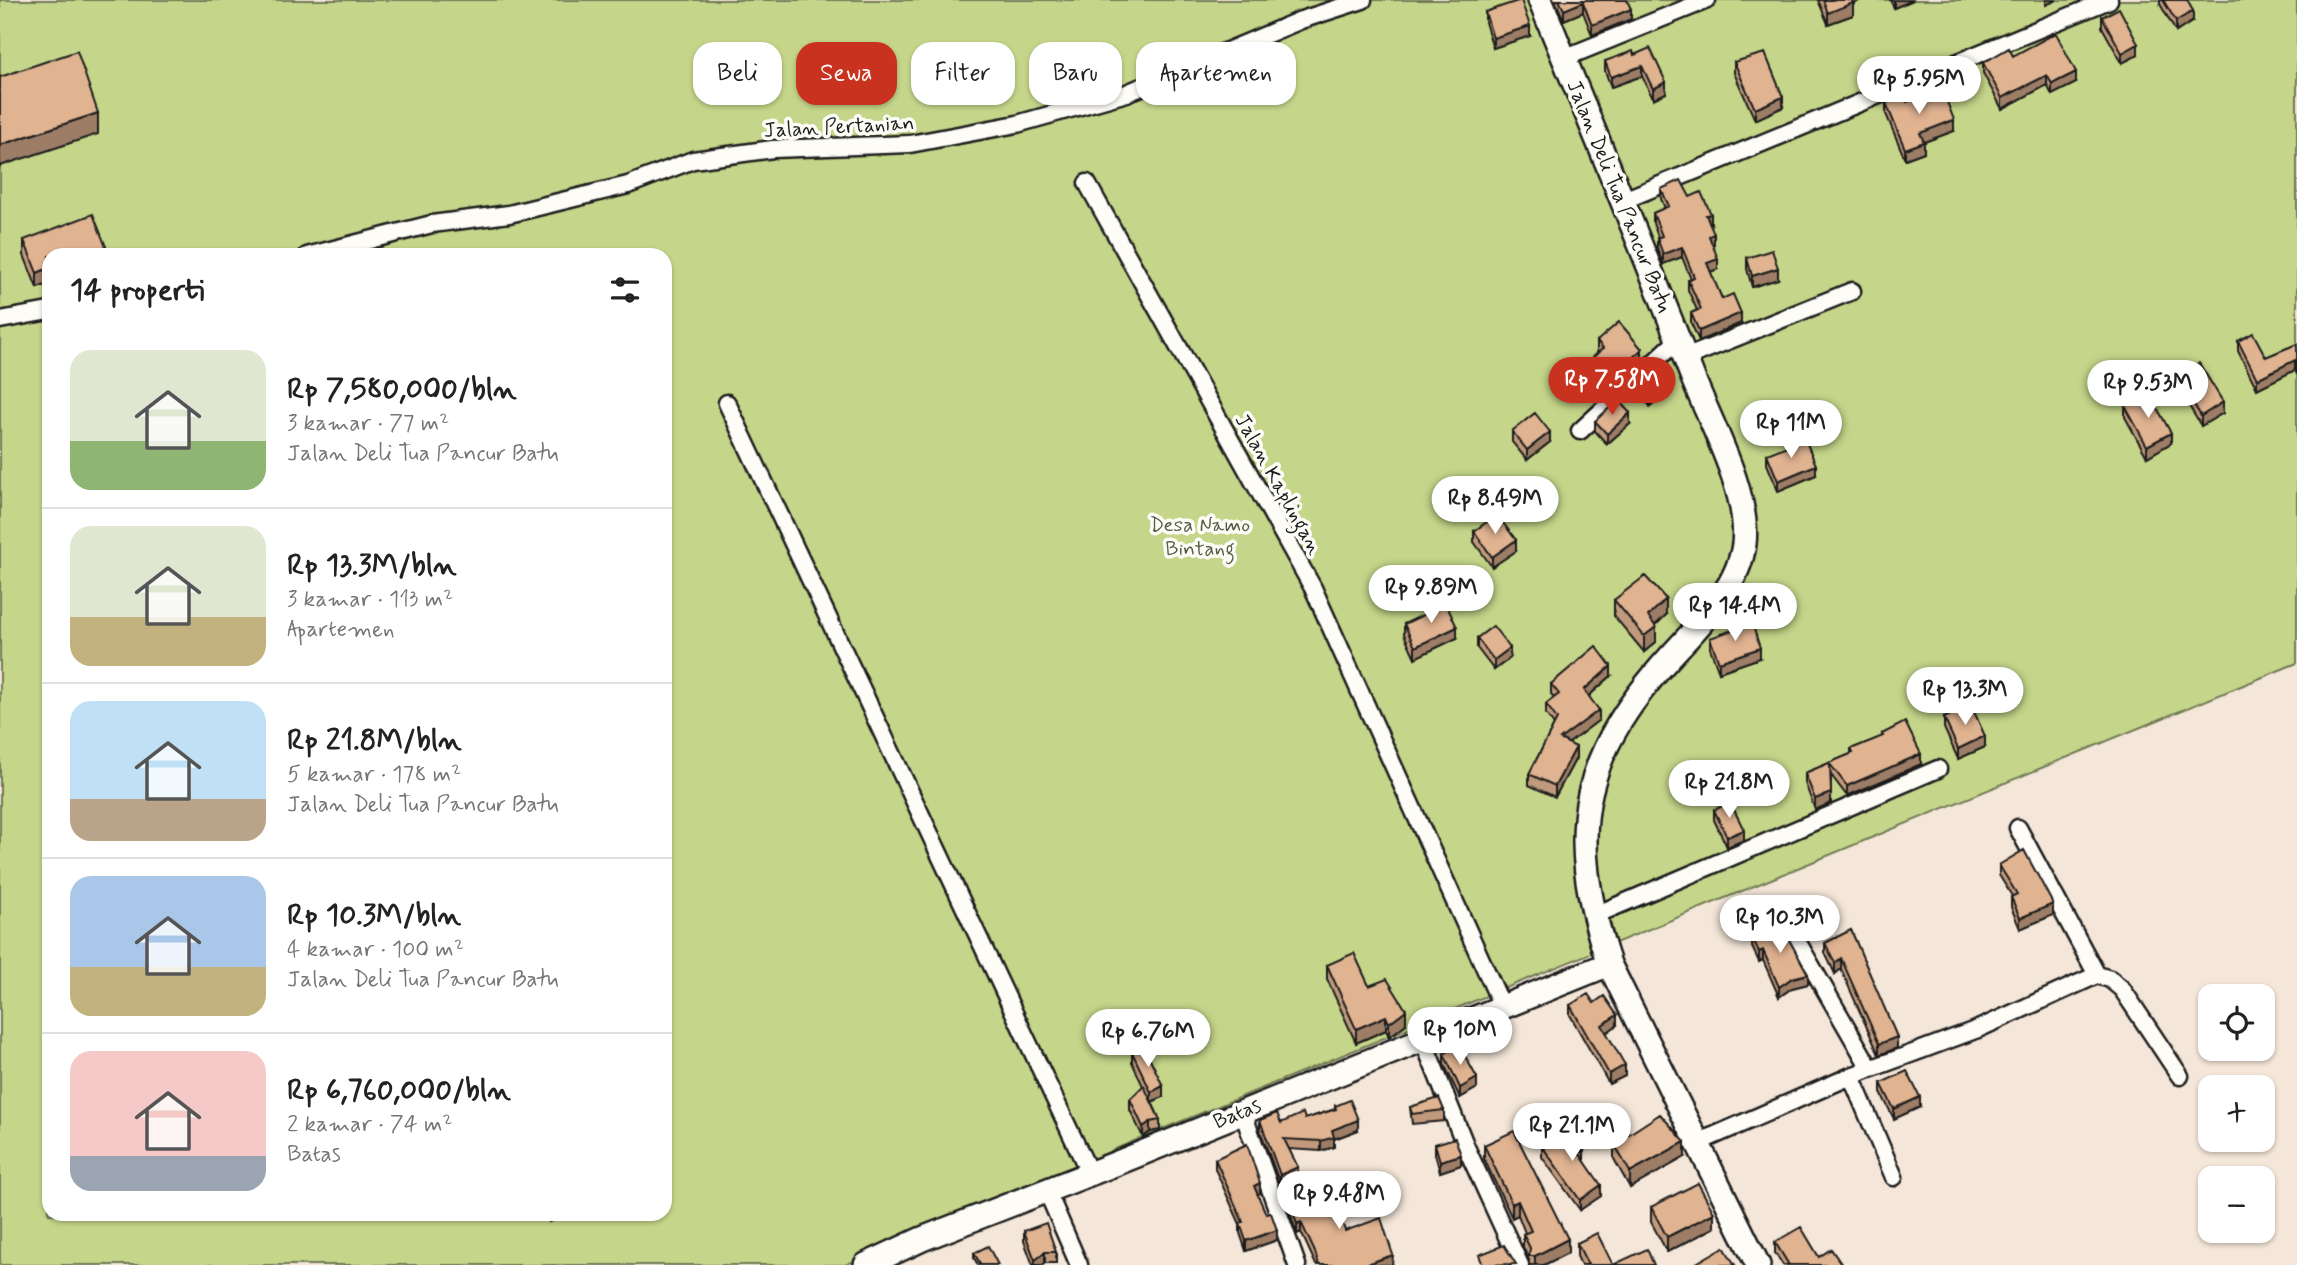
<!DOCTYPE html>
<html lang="id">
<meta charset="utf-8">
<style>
:root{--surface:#fff;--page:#f6f6f6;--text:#222;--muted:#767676;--line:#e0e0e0;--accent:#c8321e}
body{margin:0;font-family:Mynerve,sans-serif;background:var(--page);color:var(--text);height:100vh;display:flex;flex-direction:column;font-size:26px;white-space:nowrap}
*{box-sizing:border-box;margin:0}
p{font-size:23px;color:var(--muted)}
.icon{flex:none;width:38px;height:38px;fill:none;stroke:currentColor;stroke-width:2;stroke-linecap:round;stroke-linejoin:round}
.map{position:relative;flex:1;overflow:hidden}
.drawer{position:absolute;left:42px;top:248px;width:630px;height:973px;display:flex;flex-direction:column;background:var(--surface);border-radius:21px;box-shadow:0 2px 5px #0004}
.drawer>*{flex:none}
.banner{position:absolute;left:693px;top:42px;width:665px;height:63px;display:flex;gap:14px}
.fabs{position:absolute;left:2198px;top:984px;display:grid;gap:14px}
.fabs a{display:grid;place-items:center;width:77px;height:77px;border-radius:14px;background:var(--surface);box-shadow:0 2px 5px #0004;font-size:35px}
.price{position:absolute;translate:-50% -60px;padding:0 16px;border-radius:24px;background:#fff;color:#222;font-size:23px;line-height:46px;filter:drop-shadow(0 2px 4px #0008)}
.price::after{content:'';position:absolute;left:50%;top:42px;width:21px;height:16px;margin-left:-10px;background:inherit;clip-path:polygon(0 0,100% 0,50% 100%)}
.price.on{background:var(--accent);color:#fff}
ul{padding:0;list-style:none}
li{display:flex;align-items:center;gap:21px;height:175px;padding:0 28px}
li+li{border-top:2px solid var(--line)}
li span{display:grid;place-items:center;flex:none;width:196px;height:140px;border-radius:21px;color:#555}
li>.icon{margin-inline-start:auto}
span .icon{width:84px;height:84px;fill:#fffc;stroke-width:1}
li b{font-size:30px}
h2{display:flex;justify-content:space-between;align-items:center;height:84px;padding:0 28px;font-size:30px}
.pill{padding:0 24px;border-radius:21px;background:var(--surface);box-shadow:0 2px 5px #0004;font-size:24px;line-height:63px}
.pill.on{background:var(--accent);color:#fff}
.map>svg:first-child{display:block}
</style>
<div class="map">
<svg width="2297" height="1265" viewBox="0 0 2297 1265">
<rect width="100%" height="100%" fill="#f4e6d8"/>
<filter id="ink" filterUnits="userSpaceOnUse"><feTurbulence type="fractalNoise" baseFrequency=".0143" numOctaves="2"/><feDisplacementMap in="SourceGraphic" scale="14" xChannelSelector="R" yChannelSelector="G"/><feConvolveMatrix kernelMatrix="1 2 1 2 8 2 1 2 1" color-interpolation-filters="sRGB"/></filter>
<g filter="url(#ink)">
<path fill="#c5d68a" stroke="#707953" stroke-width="2" fill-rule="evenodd" d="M0 0H2297V663L1160 1130 845 1265H0ZM49 256H665V1214H49Z"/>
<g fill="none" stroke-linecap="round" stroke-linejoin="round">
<g stroke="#1c1c1c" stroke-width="21">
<path id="street" d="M1564 58 1707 0
M1087 183 1313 588 1502 1006
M1624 200 2109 0
M307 256 432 224 509 214 628 185 693 160 773 149 910 144 1017 124 1127 93 1301 20 1363 0
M0 320 49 311
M1685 358 1852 291
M727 403 1090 1174
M1580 431 1678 340
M2018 828 2097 975
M1778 908 1870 1068
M1593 916 1938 769
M1423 1040 1466 1147 1520 1265
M1851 1076 1894 1177
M1242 1110 1297 1265
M1697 1143 1851 1076 1978 1029 2097 975 2110 979 2122 989 2180 1076
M1047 1191 1079 1265"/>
</g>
<g stroke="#1c1c1c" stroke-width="28">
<path id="secondary" d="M1540 0C1592 126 1644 251 1693 378 1711 424 1750 494 1744 544 1739 584 1706 618 1680 646 1581 751 1563 827 1609 964L1758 1265
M866 1265 922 1239 1115 1164 1609 964"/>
</g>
<use href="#street" stroke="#fdfcf7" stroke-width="16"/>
<use href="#secondary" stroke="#fdfcf7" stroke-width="23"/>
</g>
<path fill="#c19a7d" stroke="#1c1c1c" stroke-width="2" d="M1555 0H1627L1631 19 1592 35 1583 12 1564 20Z
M1818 0H1860L1853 5V15L1828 24Z
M1890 0H1913L1894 8Z
M2160 0H2187L2193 21 2176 32 2160 4Z
M1485 12 1530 36 1493 48 1485 22Z
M2102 17 2138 55 2122 63 2102 27Z
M1634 55 1666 93 1653 99 1642 76 1611 87 1605 71V61Z
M2013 56 2076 83 2052 95 2047 85 2002 109 1983 73V63Z
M1734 62 1783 107 1755 120 1734 73Z
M1907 102 1954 131 1924 142V152L1905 159 1886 114V103Z
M1661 189 1690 197 1711 224H1710L1714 244H1712L1718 269 1710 272 1722 299 1741 323 1699 341 1691 323V313L1697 310 1688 290V280L1691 279 1682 257 1663 264 1657 248V238L1658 237 1653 223V213L1665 208 1661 199Z
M24 240 106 256H49V284L37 288 24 255Z
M1747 258 1778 279 1752 287 1747 269Z
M1597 341 1642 359 1602 396 1584 376V366L1598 353 1597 352Z
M2238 341 2266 357 2297 344V375L2295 370 2257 389 2238 351Z
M2177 376 2223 413 2201 426 2177 386Z
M1638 381 1660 398 1650 406 1638 392Z
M2125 406 2171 443 2147 457 2125 417Z
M1595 421 1630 424 1607 444 1595 431Z
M1512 431 1550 442 1527 460 1512 442Z
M1767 454 1816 475 1778 491 1767 464Z
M1474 531 1516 551 1492 567 1474 542Z
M1614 600 1666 615 1655 626 1656 642 1644 652 1614 616Z
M1404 624 1457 638 1415 658 1404 634Z
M1477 638 1510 658 1494 670 1477 648Z
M1710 638 1760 658 1719 672 1710 648Z
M1611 676 1589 696 1599 720 1568 743 1576 758 1555 797 1529 785V774L1554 725 1546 714V704L1554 697 1551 694V684Z
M1944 718 1985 747 1958 759 1944 728Z
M1882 734 1921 764 1847 796 1831 775V803L1815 810 1805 783V773L1851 754V749L1882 737Z
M1714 810 1744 840 1727 847 1714 820Z
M1999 865 2053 915 2020 929 2011 907V897L2012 896 1999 875Z
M1851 930 1897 1048 1879 1055 1841 969 1835 974 1825 953V943Z
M1752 937 1808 984 1792 988 1779 997 1763 960 1759 962 1752 947Z
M1327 965 1369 986 1406 1024 1389 1037 1386 1030 1356 1043 1327 979Z
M1594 1003 1617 1025 1606 1033 1625 1076 1609 1084 1570 1015V1005Z
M1132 1052 1163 1097 1152 1102 1160 1120V1130L1150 1132 1143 1137 1130 1110V1099L1143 1086 1132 1062Z
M1444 1054 1477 1088 1460 1098 1444 1064Z
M1881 1083 1920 1107 1894 1119 1881 1093Z
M1335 1106 1358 1130 1334 1139V1147L1321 1151 1289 1149 1298 1176 1280 1184 1260 1130V1120L1281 1123 1305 1119 1335 1109Z
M1410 1107 1444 1110V1121L1412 1124Z
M1435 1144 1461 1165 1440 1172 1435 1154Z
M1614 1144 1685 1157 1630 1188 1614 1159Z
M1484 1145 1568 1253 1544 1265H1529V1260L1523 1247V1234L1525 1233 1518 1215 1512 1218 1484 1159Z
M1542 1146 1584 1160 1601 1196 1580 1210 1542 1157Z
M1215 1159 1260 1193 1257 1195 1277 1240 1246 1251 1240 1233V1224L1215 1169Z
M1298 1196 1345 1231 1393 1265H1316L1301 1232 1297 1234 1291 1216V1206L1298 1204Z
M1651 1207 1714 1228 1667 1252 1651 1222Z
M1024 1231 1056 1252V1263H1045L1042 1265H1033L1024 1241Z
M1775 1242 1819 1257 1842 1265H1783L1775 1253Z
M1577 1243 1613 1265H1654H1581L1577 1256Z
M974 1253 998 1265H978L974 1258Z"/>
<path fill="#9d7d66" stroke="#1c1c1c" stroke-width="2" d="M1850 0H1860L1853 5V15L1828 24V13Z
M1894 0H1913L1894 8Z
M2046 0H2057L2046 5Z
M1583 2V12L1564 20V10Z
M1631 9V19L1592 35V25Z
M2193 11V21L2176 32V21Z
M1530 26V36L1493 48V38Z
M2138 44V55L2122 63V53Z
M1642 66V76L1611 87V77Z
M2076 72V83L2052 95V84Z
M2047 75V85L2002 109V98Z
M1666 82V93L1653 99V89Z
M1783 97V107L1755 120V109Z
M98 113V134L0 166V145Z
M1954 120V131L1924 142V152L1905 159V149L1920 133Z
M1711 214V224L1706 225V215Z
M1714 234V244L1709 246V236Z
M106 247V256H84Z
M1682 247V257L1663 264V254Z
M1718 259V269L1707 273V263Z
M49 268V284L37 288V273Z
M1778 268V279L1752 287V276Z
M1741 313V323L1699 341V331Z
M1642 349V359L1602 396V386Z
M2295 360V370L2257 389V379Z
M1660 388V398L1650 406V396Z
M2223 402V413L2201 426V416Z
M1630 413V424L1607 444V434Z
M1550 432V442L1527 460V450Z
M2171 433V443L2147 457V446Z
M1816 465V475L1778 491V481Z
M1516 540V551L1492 567V557Z
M1666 599V615L1648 632V616Z
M1457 627V638L1415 658V647Z
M1656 627V642L1644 652V636Z
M1510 648V658L1494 670V660Z
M1760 648V658L1719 672V662Z
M1611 666V676L1584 700V690Z
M1599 710V720L1560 750V739Z
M1985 736V747L1958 759V749Z
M1576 747V758L1555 797V786Z
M1921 754V764L1847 796V786Z
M1831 793V803L1815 810V799Z
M1744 830V840L1727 847V837Z
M2053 904V915L2020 929V918Z
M1763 950V960L1759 962V952Z
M1841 958V969L1835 974V963Z
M1808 974V984L1792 988 1779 997V987L1792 978Z
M1406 1010V1024L1389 1037V1023Z
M1617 1015V1025L1602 1036V1025Z
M1386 1016V1030L1356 1043V1029Z
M1897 1037V1048L1879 1055V1044Z
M1625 1065V1076L1609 1084V1074Z
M1477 1078V1088L1460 1098V1088Z
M1163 1086V1097L1151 1102V1092Z
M1920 1097V1107L1894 1119V1109Z
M1358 1120V1130L1334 1139V1147L1321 1151V1141L1332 1130Z
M1150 1122V1132L1143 1137V1127Z
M1685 1142V1157L1630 1188V1172Z
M1584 1150V1160L1579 1164V1153Z
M1461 1155V1165L1440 1172V1161Z
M1298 1167V1176L1280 1184V1175Z
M1260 1183V1193L1254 1197V1186Z
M1601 1185V1196L1580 1210V1200Z
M1518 1201V1215L1512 1218V1204Z
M1714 1213V1228L1667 1252V1237Z
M549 1214H568L549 1222Z
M1301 1222V1232L1297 1234V1224Z
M1277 1230V1240L1246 1251V1241Z
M1568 1239V1253L1544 1265H1535V1256Z
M1045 1252V1263L1042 1265H1035V1260Z
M1393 1255 1392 1265H1363Z"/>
<path fill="#e0b391" stroke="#1c1c1c" stroke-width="2" d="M1521 0 1530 26 1493 38 1485 12Z
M1559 0H1627L1631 9 1592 25 1583 2 1564 10Z
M1823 0H1852L1853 3 1828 13Z
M2163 0H2187L2193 11 2176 21Z
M2119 8 2138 44 2122 53 2102 17Z
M2056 33 2076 72 2052 84 2047 75 2002 98 1983 63 2009 48 2013 56Z
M1650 48 1666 82 1653 89 1642 66 1611 77 1605 61 1633 51 1634 55Z
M77 51 98 113 0 145V77Z
M1765 53 1783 97 1755 109 1734 62Z
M1942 89 1954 120 1920 133 1924 142 1905 149 1886 103 1905 96 1907 102Z
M1681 180 1690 197 1701 192 1711 214 1706 215 1714 234 1709 236 1718 259 1707 263 1722 299 1733 294 1741 313 1699 331 1691 313 1701 309 1688 280 1694 277 1682 247 1663 254 1657 238 1662 236 1653 213 1669 206 1661 189Z
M93 214 106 247 84 256H49V268L37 273 24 240Z
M1772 250 1778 268 1752 276 1747 258Z
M1619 322 1642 349 1602 386 1584 366 1603 348 1597 341Z
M2253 333 2266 357 2297 344V364L2295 360 2257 379 2238 341Z
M2199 363 2223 402 2201 416 2177 376Z
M1648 372 1660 388 1650 396 1638 381Z
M2149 393 2171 433 2147 446 2125 406Z
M1618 400 1630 413 1607 434 1595 421Z
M1535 413 1550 432 1527 450 1512 431Z
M1805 439 1816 465 1778 481 1767 454Z
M1497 515 1516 540 1492 557 1474 531Z
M1645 576 1666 599 1648 616 1656 627 1644 636 1614 600Z
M1446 604 1457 627 1415 647 1404 624Z
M1752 623 1760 648 1719 662 1710 638Z
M1493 626 1510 648 1494 660 1477 638Z
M1596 646 1611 666 1584 690 1599 710 1560 739 1576 747 1555 786 1529 774 1557 719 1546 704 1559 694 1551 684Z
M1971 705 1985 736 1958 749 1944 718Z
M1905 722 1921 754 1847 786 1830 764 1831 793 1815 799 1805 773 1853 753 1851 749 1883 736 1882 734Z
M1730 802 1744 830 1727 837 1714 810Z
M2024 850 2053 904 2020 918 2011 897 2017 894 1999 865Z
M1781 925 1808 974 1792 978 1779 987 1763 950 1759 952 1752 937Z
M1851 930 1897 1037 1879 1044 1841 958 1835 963 1825 943Z
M1354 953 1369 986 1387 979 1406 1010 1389 1023 1386 1016 1356 1029 1327 965Z
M1588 994 1594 1003 1604 996 1617 1015 1602 1025 1625 1065 1609 1074 1570 1005Z
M1459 1045 1477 1078 1460 1088 1444 1054Z
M1144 1046 1163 1086 1151 1092 1132 1052Z
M1907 1071 1920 1097 1894 1109 1881 1083Z
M1144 1086 1160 1120 1150 1122 1143 1127 1130 1099Z
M1439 1098 1444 1110 1412 1114 1410 1107Z
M1350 1100 1358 1120 1332 1130 1334 1137 1321 1141 1284 1139 1298 1167 1280 1175 1260 1120 1277 1113 1281 1123 1303 1113 1305 1119 1336 1109 1335 1106Z
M1660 1114 1685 1142 1630 1172 1614 1144Z
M1571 1128 1584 1150 1579 1153 1601 1185 1580 1200 1542 1146Z
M1514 1131 1568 1239 1535 1256H1529L1530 1248 1523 1234 1531 1231 1518 1201 1512 1204 1484 1145Z
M1455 1138 1461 1155 1440 1161 1435 1144Z
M1247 1144 1260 1183 1254 1186 1266 1214 1271 1213 1277 1230 1246 1241 1240 1223 1243 1222 1215 1159Z
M1698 1183 1714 1213 1667 1237 1651 1207Z
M1331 1185 1345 1231 1381 1218 1393 1255 1363 1265H1319L1315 1252 1301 1222 1297 1224 1291 1206 1300 1203 1298 1196 1312 1186Z
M1046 1223 1056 1252H1045L1035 1260 1024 1231Z
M1801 1227 1819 1257 1831 1249 1842 1265H1789L1775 1242Z
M1597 1233 1613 1265 1647 1249 1654 1265H1588L1577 1243Z
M1504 1245 1516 1264 1483 1265 1479 1255Z
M988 1246 998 1265H981L974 1253Z
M1724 1247 1735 1265H1693Z"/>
</g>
<g text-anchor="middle" stroke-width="7" stroke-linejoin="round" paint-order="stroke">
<g font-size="21" fill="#1c1c1c" stroke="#fdfcf7">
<text transform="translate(839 126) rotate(-3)" y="7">Jalan Pertanian</text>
<text transform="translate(1620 196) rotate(68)" y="7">Jalan Deli Tua Pancur Batu</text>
<text transform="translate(1279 484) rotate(61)" y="7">Jalan Kaplingan</text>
<text transform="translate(1237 1113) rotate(-22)" y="7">Batas</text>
</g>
<g font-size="21" fill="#575d42" stroke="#fdfcf7">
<text x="1200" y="531">Desa Namo<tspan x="1200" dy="24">Bintang</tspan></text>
</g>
</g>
</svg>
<div class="fabs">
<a><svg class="icon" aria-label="locate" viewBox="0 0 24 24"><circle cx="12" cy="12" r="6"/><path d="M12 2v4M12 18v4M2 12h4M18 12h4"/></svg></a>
<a>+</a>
<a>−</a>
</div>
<b class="price" style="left:1919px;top:116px">Rp 5.95M</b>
<b class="price on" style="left:1612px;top:417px">Rp 7.58M</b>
<b class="price" style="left:2148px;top:420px">Rp 9.53M</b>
<b class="price" style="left:1791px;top:460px">Rp 11M</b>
<b class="price" style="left:1495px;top:536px">Rp 8.49M</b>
<b class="price" style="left:1431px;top:625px">Rp 9.89M</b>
<b class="price" style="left:1735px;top:643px">Rp 14.4M</b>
<b class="price" style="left:1965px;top:727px">Rp 13.3M</b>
<b class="price" style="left:1729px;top:820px">Rp 21.8M</b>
<b class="price" style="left:1780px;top:955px">Rp 10.3M</b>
<b class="price" style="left:1460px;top:1067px">Rp 10M</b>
<b class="price" style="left:1148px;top:1069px">Rp 6.76M</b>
<b class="price" style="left:1572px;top:1163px">Rp 21.1M</b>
<b class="price" style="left:1339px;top:1231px">Rp 9.48M</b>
<div class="banner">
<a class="pill">Beli</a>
<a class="pill on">Sewa</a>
<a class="pill">Filter</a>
<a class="pill">Baru</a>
<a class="pill">Apartemen</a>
</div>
<section class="drawer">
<h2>14 properti<svg class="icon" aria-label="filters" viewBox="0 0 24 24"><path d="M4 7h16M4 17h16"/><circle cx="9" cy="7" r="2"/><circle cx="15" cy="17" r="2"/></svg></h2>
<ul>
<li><span style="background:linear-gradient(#dfe7d0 65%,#8fb573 0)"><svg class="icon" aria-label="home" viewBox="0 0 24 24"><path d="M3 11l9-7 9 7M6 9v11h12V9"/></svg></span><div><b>Rp 7,580,000/bln</b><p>3 kamar · 77 m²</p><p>Jalan Deli Tua Pancur Batu</p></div></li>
<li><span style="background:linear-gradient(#dfe7d0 65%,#c2b280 0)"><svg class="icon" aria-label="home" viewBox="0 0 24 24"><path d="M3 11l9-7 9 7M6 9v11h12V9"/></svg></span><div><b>Rp 13.3M/bln</b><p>3 kamar · 113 m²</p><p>Apartemen</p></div></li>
<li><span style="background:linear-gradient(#bfe0f5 70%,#b9a48a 0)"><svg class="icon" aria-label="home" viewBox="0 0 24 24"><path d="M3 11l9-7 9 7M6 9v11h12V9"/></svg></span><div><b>Rp 21.8M/bln</b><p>5 kamar · 178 m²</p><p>Jalan Deli Tua Pancur Batu</p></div></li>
<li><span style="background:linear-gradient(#a9c7e8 65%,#c2b280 0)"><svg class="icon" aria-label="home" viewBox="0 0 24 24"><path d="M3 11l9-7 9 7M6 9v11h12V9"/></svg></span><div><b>Rp 10.3M/bln</b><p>4 kamar · 100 m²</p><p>Jalan Deli Tua Pancur Batu</p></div></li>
<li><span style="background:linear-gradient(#f6c9c9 75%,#9aa5b1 0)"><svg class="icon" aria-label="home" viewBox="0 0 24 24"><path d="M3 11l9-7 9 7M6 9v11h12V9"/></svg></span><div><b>Rp 6,760,000/bln</b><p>2 kamar · 74 m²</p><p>Batas</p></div></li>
</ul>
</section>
</div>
